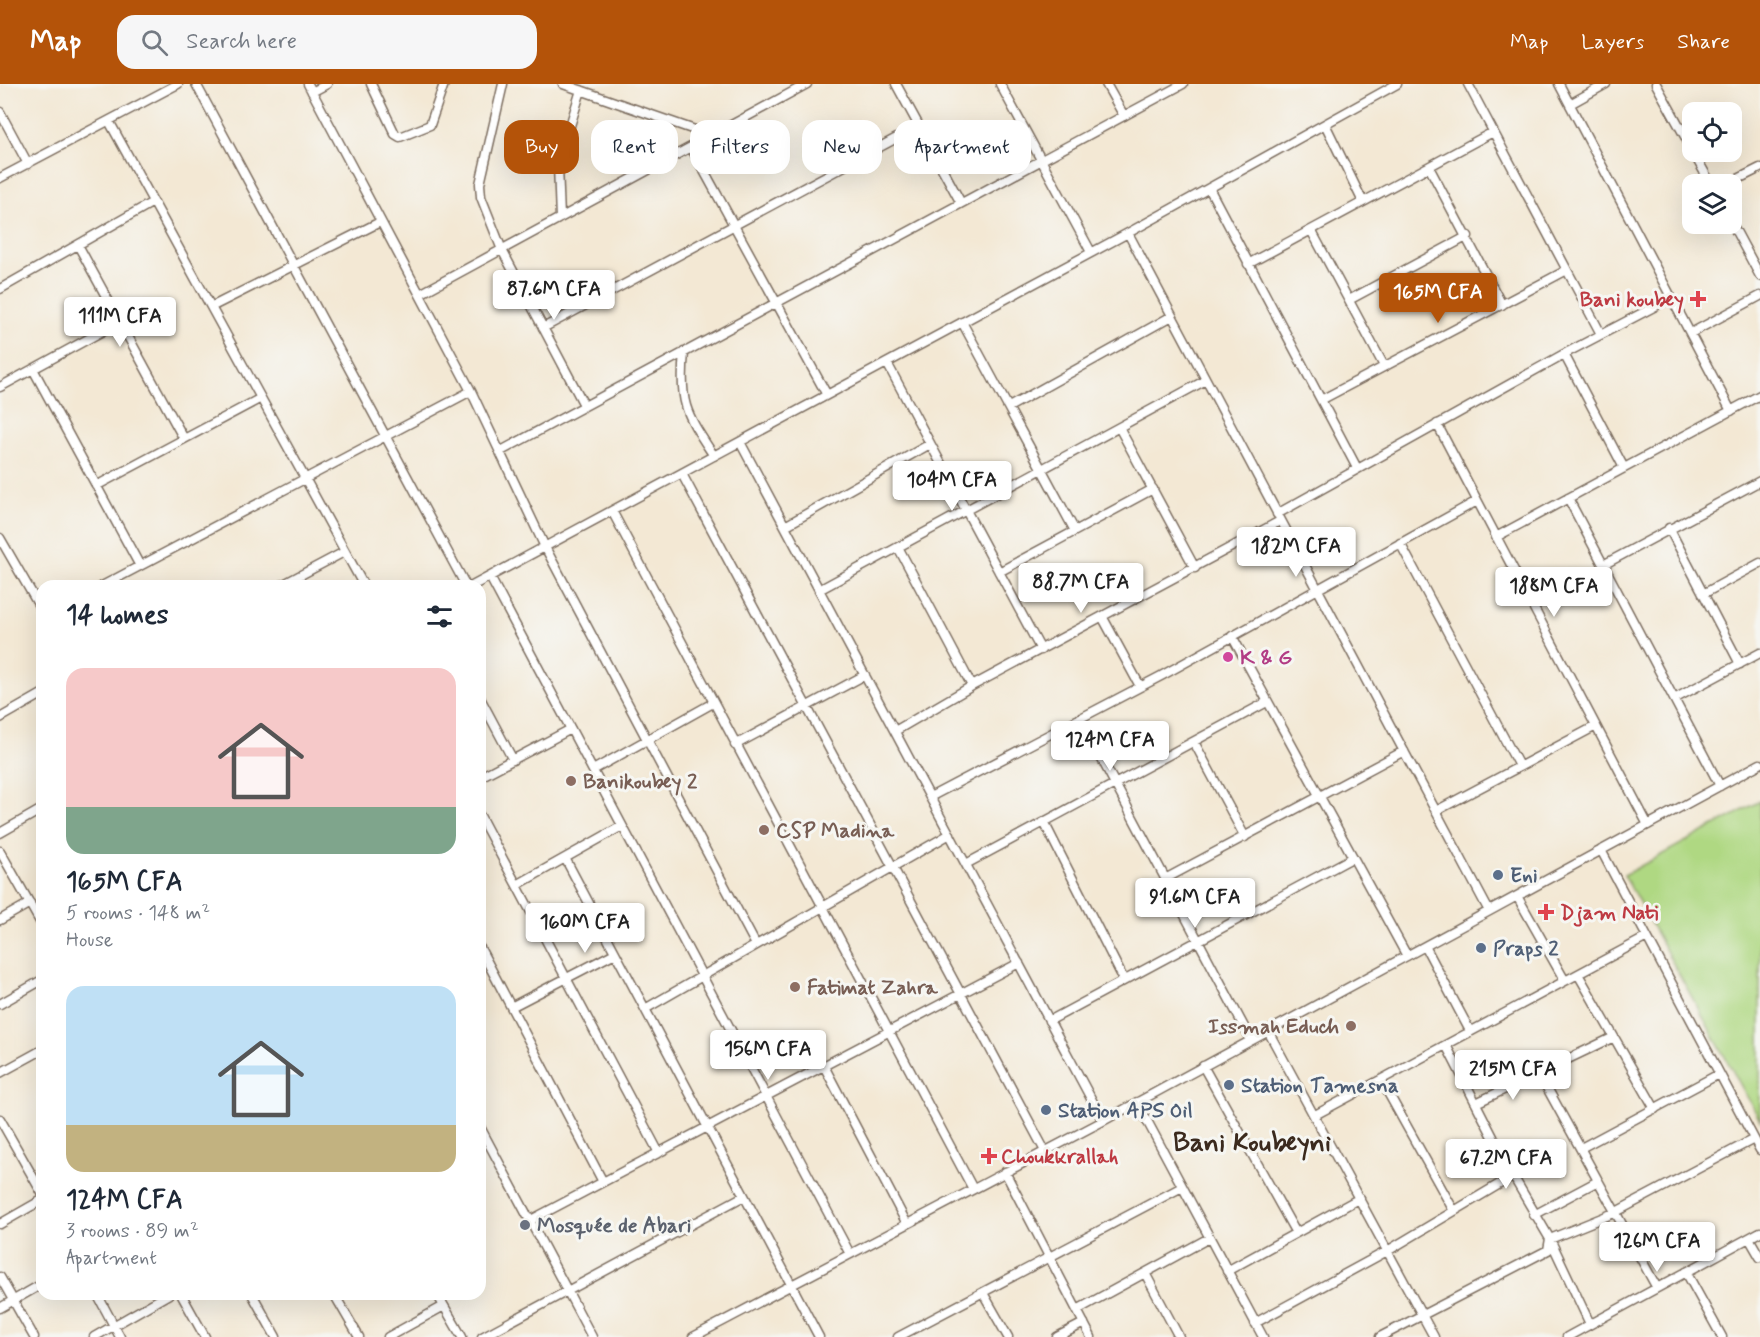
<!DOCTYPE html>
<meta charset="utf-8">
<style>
:root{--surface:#fff;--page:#f6f6f7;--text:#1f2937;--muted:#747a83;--accent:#b45309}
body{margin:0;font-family:Mynerve,sans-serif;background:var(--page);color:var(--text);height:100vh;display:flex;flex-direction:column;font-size:22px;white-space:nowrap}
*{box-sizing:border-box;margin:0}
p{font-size:20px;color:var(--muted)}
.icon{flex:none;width:33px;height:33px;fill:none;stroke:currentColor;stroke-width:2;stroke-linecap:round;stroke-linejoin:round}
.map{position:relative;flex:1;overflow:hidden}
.side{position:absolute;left:36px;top:496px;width:450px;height:720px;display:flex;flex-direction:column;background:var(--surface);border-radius:18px;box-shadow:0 6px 24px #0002}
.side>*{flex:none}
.guide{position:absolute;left:504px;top:36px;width:570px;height:54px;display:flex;gap:12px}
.fabs{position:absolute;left:1682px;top:18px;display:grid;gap:12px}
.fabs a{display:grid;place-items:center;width:60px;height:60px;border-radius:12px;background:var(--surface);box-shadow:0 6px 24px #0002;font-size:30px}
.price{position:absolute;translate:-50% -51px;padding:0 14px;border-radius:6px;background:#fff;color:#222;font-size:20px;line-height:39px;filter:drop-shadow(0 2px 3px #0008)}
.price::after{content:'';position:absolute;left:50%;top:36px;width:18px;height:14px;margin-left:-9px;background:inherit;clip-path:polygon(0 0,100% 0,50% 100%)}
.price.current{background:var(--accent);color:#fff}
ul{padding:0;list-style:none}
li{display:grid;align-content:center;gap:12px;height:318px;padding:0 30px}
li span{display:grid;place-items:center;height:186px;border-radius:18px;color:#555}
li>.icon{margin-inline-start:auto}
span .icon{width:108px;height:108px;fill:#fffc;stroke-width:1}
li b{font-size:26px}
h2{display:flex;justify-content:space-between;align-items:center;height:72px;padding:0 30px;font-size:26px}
.chip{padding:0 21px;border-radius:18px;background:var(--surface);box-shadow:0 6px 24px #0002;font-size:21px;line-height:54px}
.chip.current{background:var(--accent);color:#fff}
header{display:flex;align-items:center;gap:36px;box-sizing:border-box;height:84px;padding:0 30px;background:var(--accent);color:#fff}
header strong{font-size:28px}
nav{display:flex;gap:33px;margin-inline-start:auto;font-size:21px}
.search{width:420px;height:54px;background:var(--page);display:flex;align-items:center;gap:15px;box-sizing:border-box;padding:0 21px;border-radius:18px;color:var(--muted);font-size:22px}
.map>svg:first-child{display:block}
</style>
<header>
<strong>Map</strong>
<div class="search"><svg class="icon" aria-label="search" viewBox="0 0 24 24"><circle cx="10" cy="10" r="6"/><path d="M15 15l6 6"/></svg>Search here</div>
<nav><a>Map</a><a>Layers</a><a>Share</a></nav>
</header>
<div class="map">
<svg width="1760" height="1253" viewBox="0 0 1760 1253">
<rect width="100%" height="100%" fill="#f6f6f2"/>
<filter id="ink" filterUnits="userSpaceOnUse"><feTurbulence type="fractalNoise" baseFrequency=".0167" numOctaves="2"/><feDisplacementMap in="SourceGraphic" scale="12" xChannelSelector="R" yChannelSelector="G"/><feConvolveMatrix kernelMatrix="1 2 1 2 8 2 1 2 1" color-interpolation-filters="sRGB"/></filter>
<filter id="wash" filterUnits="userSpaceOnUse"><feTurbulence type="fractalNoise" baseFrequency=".008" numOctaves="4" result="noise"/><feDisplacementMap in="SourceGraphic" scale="24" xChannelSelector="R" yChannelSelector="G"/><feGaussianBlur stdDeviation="1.35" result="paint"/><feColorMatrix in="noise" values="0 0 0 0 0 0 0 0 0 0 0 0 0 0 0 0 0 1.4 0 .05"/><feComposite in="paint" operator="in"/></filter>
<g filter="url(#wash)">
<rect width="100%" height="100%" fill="#f3e8d4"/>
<path fill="#afd882" stroke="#758150" stroke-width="1.5" d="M1760 717V1036L1624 791Z"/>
</g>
<g filter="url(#ink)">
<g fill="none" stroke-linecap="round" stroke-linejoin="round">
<g stroke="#7b6c5e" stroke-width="11">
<path id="minor" d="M196 0 466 502
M308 0 471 307 545 463 756 861
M371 0 395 50 400 53 430 41 444 0
M503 0 480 100 481 113 502 166 584 321
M563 0 712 52
M896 0 961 119
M1000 0 1091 168
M1106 0 1124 32
M1468 0 1601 250
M1559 0 1731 327
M1656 0 1692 65
M312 8 327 0
M1570 20 1606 0
M0 28 28 80
M109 37 364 502
M1325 40 1363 118
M691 63 827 311
M1693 68 1711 100
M1429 83 1502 221
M0 94 178 0
M1728 100 1760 84
M1209 104 1357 384
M560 134 558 81 581 6
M1731 138 1760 192
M1311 146 1384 282
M1128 149 1489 827
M78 161 184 355
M1248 180 1493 48
M0 205 153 118
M420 210 807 0
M1349 216 1468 152
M211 223 380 138
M962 238 1075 447
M543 244 919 42
M1691 249 1760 212
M684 268C679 321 686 329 714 372
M1564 270 1624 384
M887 279 1041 566
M33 285 140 482
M0 303 121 237
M1321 316 1567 186
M1009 323 1172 232
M1437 340 1648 741
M1120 345 1195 484
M740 358 1103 1037
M501 367 1183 0
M682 390 1045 1067
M96 402 261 314
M1568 414 1720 702
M612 427 973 1105
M1277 430 1564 270 1671 214
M785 442 930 360
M1669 444 1740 580
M1496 453 1760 311
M0 454 42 527
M1400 459 1519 682
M898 463 972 602
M1603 481 1760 397
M999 488 1153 405
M490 493 850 1170
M102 502 471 307
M280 502 344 468
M472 502 1128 149 1397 0
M819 506 1206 296
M1703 510 1760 479
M1103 534 1140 602
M1232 552 1407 872
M480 614 513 676
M1676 614 1760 569
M0 634 42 610
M1080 634 1251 956
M895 647 972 602 1280 437
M1194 658 1245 753
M735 661 865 591
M593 686 713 619
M480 693 571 645
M930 713 1161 592 1477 417
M1436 727 1596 642
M480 732 659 1069
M1044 738 1124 896
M0 749 42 725
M1601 766 1760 1066
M0 767 42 841
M565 774 819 1253
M966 780 1267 618
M1165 795 1404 667
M517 801 622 742
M1517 812 1565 897
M0 836 30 819
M1425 862 1470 947
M480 864 603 1098
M1578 890 1655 1025
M0 920 42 896
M511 923 615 869
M645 925 950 750
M1049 937 1352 774
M1268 947 1434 1253
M1446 961 1513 1092 1550 1155 1590 1240
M824 982 907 1140
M1203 982 1296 1149
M0 989 42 966
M1540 991 1657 1204
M1381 996 1454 1127
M1137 1018 1263 1253
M1476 1019 1614 953
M1315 1031 1647 853
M0 1035 42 1109
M480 1043 592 1253
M1581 1064 1719 990
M1005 1088 1091 1253
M1534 1131 1598 1097
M529 1137 1019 879
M0 1140 42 1116
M1749 1154 1760 1173
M1227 1187 1360 1114
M1686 1188 1722 1253
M1145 1189 1179 1253
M0 1193 34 1253
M983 1209 1008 1253
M97 1210 120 1253
M181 1210 205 1253
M252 1210 276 1253
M334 1210 359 1253
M437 1210 462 1253
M0 1224 42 1200
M1077 1226 1209 1154
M1255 1239 1389 1166 1513 1092
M94 1253 169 1210
M388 1253 444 1222
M482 1253 744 1112
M693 1253 1103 1037 1760 680
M898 1253 1182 1103
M1057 1253 1084 1239
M1380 1253 1548 1166 1550 1155 1614 1129 1754 1055
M1567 1253 1760 1148"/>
</g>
<use href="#minor" stroke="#fff" stroke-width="8"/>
</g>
</g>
<g fill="#e0444e" stroke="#f6f6f2" stroke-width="2">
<path d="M1695 206h6v6h6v6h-6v6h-6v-6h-6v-6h6z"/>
<path d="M1543 819h6v6h6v6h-6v6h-6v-6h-6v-6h6z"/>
<path d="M986 1063h6v6h6v6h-6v6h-6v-6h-6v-6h6z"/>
</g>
<circle fill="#d1479c" stroke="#f6f6f2" stroke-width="2" cx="1228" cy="573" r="6"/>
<g fill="#8d6e63" stroke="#f6f6f2" stroke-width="2">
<circle cx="571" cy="697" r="6"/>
<circle cx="764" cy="746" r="6"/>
<circle cx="795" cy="903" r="6"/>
<circle cx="1351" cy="942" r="6"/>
</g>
<g fill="#5c6f8a" stroke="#f6f6f2" stroke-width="2">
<circle cx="1498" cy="791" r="6"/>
<circle cx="1481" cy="864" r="6"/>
<circle cx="1229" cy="1001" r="6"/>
<circle cx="1046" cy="1026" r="6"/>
</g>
<circle fill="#6b7280" stroke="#f6f6f2" stroke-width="2" cx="525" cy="1141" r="6"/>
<g text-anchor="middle" stroke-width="6" stroke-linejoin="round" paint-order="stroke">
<g font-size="21" font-weight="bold" fill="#be3a42" stroke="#f6f6f2" text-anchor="start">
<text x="1684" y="222" text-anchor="end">Bani koubey</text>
<text x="1560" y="835">Djam Nati</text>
<text x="1001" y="1079">Choukkrallah</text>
</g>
<g font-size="21" font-weight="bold" fill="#b23c85" stroke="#f6f6f2" text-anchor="start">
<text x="1240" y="580">K &amp; G</text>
</g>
<g font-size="21" font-weight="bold" fill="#785e54" stroke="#f6f6f2" text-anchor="start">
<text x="583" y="704">Banikoubey 2</text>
<text x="776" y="753">CSP Madina</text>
<text x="807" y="910">Fatimat Zahra</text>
<text x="1339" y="949" text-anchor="end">Issmah Educh</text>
</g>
<g font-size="21" font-weight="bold" fill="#4e5e75" stroke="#f6f6f2" text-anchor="start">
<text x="1510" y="798">Eni</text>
<text x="1493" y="871">Praps 2</text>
<text x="1241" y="1008">Station Tamesna</text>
<text x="1058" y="1033">Station APS Oil</text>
</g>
<g font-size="21" font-weight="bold" fill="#5b616d" stroke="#f6f6f2" text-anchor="start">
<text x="537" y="1148">Mosquée de Abari</text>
</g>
<g font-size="27" font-weight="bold" fill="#3b2a1e" stroke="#f6f6f2">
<text x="1252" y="1067">Bani Koubeyni</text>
</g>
</g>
</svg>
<div class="fabs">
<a><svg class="icon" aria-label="locate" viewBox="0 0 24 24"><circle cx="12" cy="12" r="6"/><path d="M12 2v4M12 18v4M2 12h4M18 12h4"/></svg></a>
<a><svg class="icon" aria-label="layers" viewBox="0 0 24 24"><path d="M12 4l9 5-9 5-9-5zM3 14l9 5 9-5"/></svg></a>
</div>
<b class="price" style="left:554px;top:237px">87.6M CFA</b>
<b class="price current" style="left:1438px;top:240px">165M CFA</b>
<b class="price" style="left:120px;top:264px">111M CFA</b>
<b class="price" style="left:952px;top:428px">104M CFA</b>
<b class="price" style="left:1296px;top:494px">182M CFA</b>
<b class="price" style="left:1081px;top:530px">88.7M CFA</b>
<b class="price" style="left:1554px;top:534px">188M CFA</b>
<b class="price" style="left:1110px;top:688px">124M CFA</b>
<b class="price" style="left:1195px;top:845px">91.6M CFA</b>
<b class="price" style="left:585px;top:870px">160M CFA</b>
<b class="price" style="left:768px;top:997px">156M CFA</b>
<b class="price" style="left:1513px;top:1017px">215M CFA</b>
<b class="price" style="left:1506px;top:1106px">67.2M CFA</b>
<b class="price" style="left:1657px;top:1189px">126M CFA</b>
<div class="guide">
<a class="chip current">Buy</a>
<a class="chip">Rent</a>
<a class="chip">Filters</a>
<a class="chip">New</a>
<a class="chip">Apartment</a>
</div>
<section class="side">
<h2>14 homes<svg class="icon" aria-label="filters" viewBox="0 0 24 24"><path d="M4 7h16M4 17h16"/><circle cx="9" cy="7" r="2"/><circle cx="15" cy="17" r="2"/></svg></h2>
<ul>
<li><span style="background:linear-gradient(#f6c9c9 75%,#7fa58c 0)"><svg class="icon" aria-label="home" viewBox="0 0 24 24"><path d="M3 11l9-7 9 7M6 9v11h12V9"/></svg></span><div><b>165M CFA</b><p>5 rooms · 148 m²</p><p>House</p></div></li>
<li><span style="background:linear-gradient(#bfe0f5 75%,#c2b280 0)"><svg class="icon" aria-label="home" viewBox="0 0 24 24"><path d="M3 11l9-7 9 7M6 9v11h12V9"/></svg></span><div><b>124M CFA</b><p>3 rooms · 89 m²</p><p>Apartment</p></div></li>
</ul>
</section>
</div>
